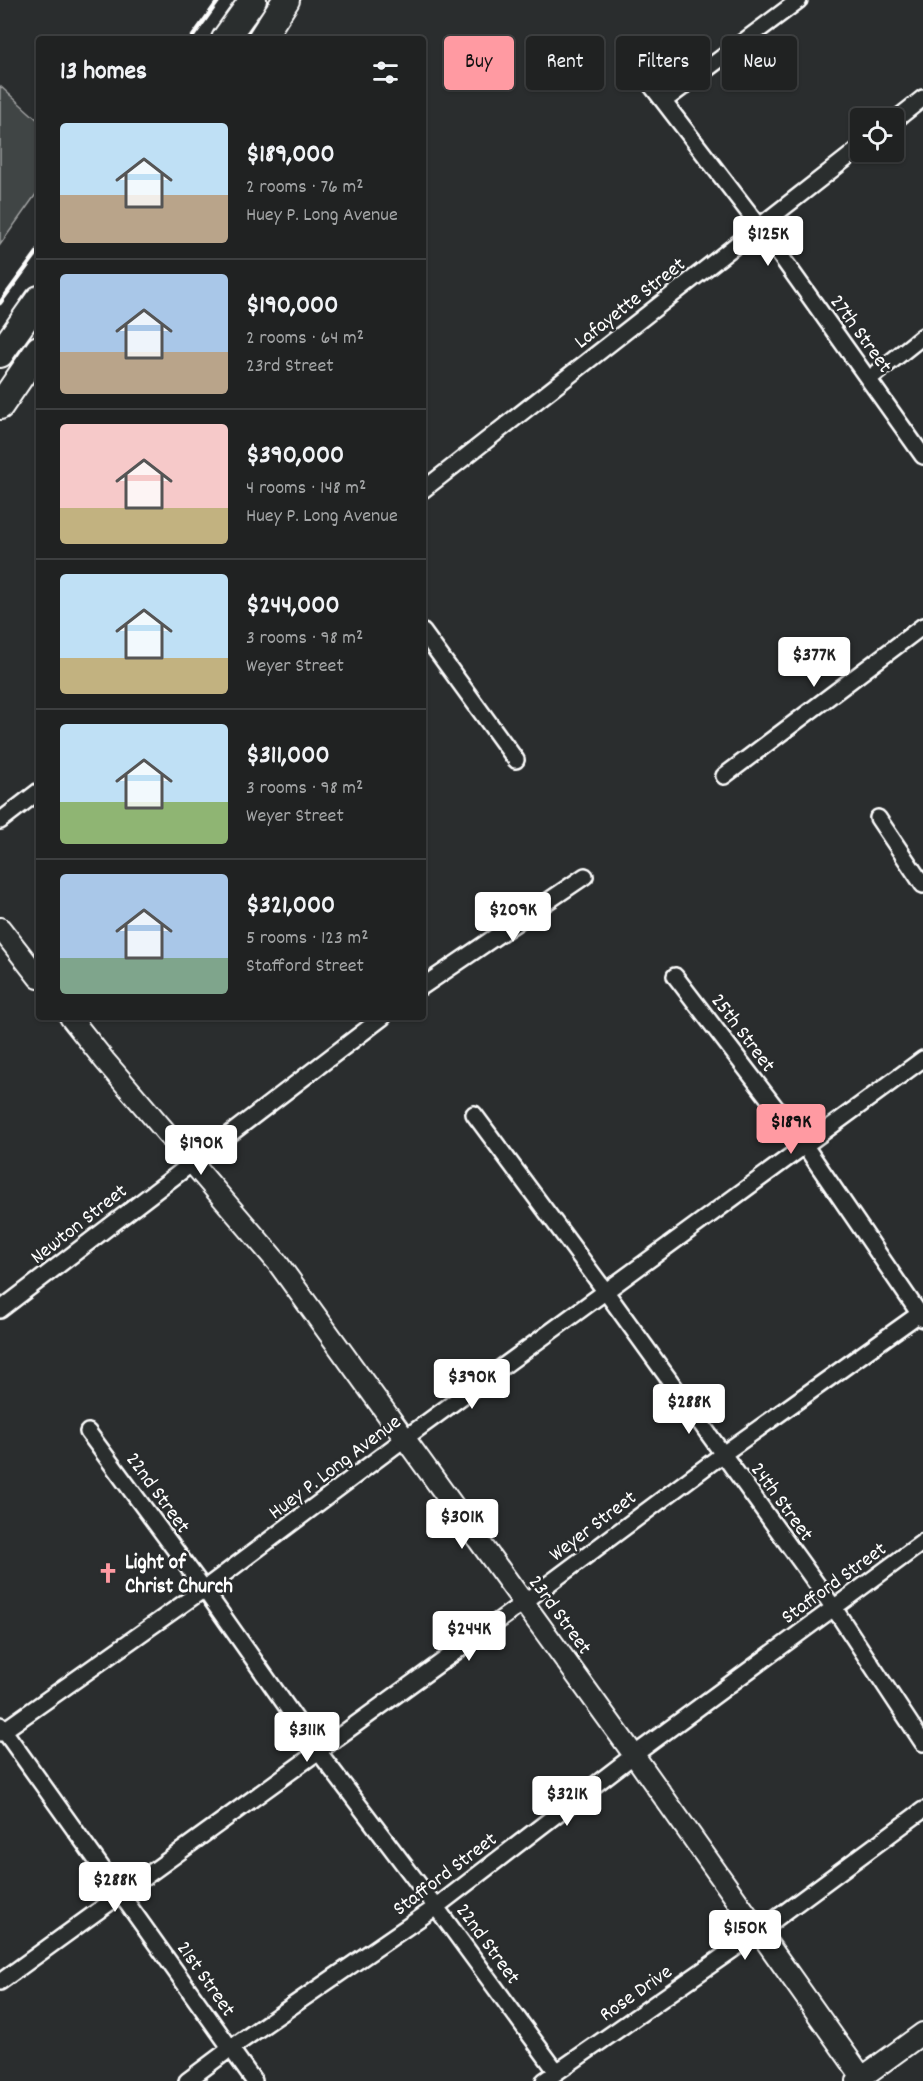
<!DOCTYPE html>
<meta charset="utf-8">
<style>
:root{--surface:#202222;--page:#2d2f2f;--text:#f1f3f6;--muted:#a2a4a5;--line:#3d3f40;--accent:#ff9aa2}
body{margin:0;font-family:Dekko,sans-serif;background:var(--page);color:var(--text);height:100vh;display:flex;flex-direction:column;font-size:22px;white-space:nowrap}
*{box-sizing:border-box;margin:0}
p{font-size:20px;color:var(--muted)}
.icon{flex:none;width:33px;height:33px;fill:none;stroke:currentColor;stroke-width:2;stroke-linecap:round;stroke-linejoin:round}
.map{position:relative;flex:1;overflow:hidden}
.panel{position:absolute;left:36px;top:36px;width:390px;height:984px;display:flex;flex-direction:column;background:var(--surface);border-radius:6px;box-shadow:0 2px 4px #0004,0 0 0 2px var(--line)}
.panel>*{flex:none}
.top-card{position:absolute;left:444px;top:36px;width:388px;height:54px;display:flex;gap:12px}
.tools{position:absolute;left:850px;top:108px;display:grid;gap:12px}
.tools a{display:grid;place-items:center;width:54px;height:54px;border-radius:6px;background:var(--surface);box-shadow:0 2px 4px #0004,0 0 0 2px var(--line);font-size:30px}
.price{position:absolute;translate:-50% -51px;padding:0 14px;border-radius:6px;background:#fff;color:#222;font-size:20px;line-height:39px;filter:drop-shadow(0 2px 3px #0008)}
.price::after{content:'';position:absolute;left:50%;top:36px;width:18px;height:14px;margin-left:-9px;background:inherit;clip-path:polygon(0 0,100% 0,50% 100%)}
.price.active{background:var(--accent);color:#111}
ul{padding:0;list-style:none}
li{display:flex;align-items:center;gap:18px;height:150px;padding:0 24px}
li+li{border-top:2px solid var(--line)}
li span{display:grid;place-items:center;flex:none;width:168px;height:120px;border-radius:6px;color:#555}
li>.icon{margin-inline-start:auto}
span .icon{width:72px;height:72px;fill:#fffc;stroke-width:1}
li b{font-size:26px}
h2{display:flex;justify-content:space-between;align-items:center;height:72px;padding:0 24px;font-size:26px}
.chip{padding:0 21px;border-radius:6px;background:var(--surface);box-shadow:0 2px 4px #0004,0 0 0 2px var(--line);font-size:21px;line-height:54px}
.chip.active{background:var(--accent);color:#111}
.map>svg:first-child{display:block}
</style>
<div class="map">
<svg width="923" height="2081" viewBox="0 0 923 2081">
<rect width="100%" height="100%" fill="#2a2d2e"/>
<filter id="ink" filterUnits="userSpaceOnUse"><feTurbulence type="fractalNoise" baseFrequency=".0167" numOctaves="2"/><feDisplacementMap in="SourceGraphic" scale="12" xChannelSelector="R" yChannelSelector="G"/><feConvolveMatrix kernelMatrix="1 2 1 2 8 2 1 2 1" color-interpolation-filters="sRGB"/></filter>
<g filter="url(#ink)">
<path fill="#414445" stroke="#a0a2a2" stroke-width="1.5" d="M0 86 39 121V190L0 245Z"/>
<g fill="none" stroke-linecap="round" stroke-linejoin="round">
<g stroke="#fff" stroke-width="20">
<path id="minor" d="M634 63 760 227 923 456
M664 101 799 0
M894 121 923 98
M869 379 923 336
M423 490 861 147
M423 632 516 760
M724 776 923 626
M878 818 923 885
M0 821 39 791
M675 976 805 1146 923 1319
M423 986 585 876
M474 1114 606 1292 834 1608 923 1743
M0 1310 383 1017
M88 1432 204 1589 318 1751 436 1907 557 2072
M0 1725 254 2081
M0 1733 204 1589 404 1439 923 1059
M0 1982 523 1603 723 1454 919 1314
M187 2081 231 2048 436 1907 634 1755 923 1542
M544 2081 758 1932 923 1810"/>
</g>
<g stroke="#fff" stroke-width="24">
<path id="tertiary" d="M0 928 39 978
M70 1017 105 1061 277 1262 634 1755 862 2077
M857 2081 923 2033"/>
</g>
<g stroke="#fff" stroke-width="30">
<path id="trunk" d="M225 39 253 0
M261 39 286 0
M0 354 39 299
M0 406 39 349"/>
</g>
<use href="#minor" stroke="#2a2d2e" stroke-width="15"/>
<use href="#tertiary" stroke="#2a2d2e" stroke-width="20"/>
<use href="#trunk" stroke="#2a2d2e" stroke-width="26"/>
<path stroke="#fff" stroke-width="4.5" d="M191 39 219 0
M0 303 39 250"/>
</g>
</g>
<defs>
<g id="church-bare" transform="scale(1.62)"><path d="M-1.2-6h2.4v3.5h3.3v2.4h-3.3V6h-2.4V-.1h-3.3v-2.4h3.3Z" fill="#ff9aa2" stroke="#2a2d2e" stroke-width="2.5" paint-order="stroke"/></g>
</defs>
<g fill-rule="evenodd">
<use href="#church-bare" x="108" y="1573"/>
</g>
<g text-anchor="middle" stroke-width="5" stroke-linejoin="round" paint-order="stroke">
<g font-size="21" fill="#fff" stroke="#2a2d2e">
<text transform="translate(629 302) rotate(-38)" y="7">Lafayette Street</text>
<text transform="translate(862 333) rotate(54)" y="7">27th Street</text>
<text transform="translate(744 1032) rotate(53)" y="7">25th Street</text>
<text transform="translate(78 1223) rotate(-38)" y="7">Newton Street</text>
<text transform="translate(334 1466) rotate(-37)" y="7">Huey P. Long Avenue</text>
<text transform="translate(159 1492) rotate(54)" y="7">22nd Street</text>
<text transform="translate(783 1501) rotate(54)" y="7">24th Street</text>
<text transform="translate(592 1525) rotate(-37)" y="7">Weyer Street</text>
<text transform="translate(833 1582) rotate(-36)" y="7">Stafford Street</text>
<text transform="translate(561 1614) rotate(54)" y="7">23rd Street</text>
<text transform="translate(444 1873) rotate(-37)" y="7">Stafford Street</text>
<text transform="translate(489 1943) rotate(54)" y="7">22nd Street</text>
<text transform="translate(207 1978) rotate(55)" y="7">21st Street</text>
<text transform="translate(635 1992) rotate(-35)" y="7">Rose Drive</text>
</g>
<g font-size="21" font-weight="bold" fill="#fff" stroke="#2a2d2e" text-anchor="start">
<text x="125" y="1568">Light of<tspan x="125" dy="24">Christ Church</tspan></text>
</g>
</g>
</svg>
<div class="tools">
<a><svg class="icon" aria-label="locate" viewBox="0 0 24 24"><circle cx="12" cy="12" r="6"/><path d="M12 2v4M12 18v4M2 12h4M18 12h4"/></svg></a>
</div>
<b class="price" style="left:768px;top:267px">$125K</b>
<b class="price" style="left:814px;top:688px">$377K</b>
<b class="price" style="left:513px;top:943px">$209K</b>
<b class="price active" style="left:791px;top:1155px">$189K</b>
<b class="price" style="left:201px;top:1176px">$190K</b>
<b class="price" style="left:472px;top:1410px">$390K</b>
<b class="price" style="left:689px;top:1435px">$288K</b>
<b class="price" style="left:462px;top:1550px">$301K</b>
<b class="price" style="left:469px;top:1662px">$244K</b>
<b class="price" style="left:307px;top:1763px">$311K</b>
<b class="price" style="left:567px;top:1827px">$321K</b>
<b class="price" style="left:115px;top:1913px">$288K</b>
<b class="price" style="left:745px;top:1961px">$150K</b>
<div class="top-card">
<a class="chip active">Buy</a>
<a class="chip">Rent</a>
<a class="chip">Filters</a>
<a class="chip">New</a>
</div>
<section class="panel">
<h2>13 homes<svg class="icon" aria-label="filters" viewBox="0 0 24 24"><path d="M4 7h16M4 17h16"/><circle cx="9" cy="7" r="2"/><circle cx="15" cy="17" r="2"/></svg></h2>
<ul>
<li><span style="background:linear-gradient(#bfe0f5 60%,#b9a48a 0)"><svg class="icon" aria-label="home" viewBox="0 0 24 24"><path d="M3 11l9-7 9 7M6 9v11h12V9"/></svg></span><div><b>$189,000</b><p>2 rooms · 76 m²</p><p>Huey P. Long Avenue</p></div></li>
<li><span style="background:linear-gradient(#a9c7e8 65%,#b9a48a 0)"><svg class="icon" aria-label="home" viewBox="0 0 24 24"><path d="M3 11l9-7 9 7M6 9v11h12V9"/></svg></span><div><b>$190,000</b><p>2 rooms · 64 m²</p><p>23rd Street</p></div></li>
<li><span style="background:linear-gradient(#f6c9c9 70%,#c2b280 0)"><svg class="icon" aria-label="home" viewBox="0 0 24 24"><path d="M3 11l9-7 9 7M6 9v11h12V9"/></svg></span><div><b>$390,000</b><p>4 rooms · 148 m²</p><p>Huey P. Long Avenue</p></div></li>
<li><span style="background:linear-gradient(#bfe0f5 70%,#c2b280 0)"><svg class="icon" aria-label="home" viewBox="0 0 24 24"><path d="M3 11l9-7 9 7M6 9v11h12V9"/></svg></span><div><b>$244,000</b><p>3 rooms · 98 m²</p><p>Weyer Street</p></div></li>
<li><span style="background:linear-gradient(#bfe0f5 65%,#8fb573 0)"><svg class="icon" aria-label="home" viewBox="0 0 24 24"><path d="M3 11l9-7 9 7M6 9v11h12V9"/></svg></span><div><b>$311,000</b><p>3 rooms · 98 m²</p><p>Weyer Street</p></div></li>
<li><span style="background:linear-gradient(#a9c7e8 70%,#7fa58c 0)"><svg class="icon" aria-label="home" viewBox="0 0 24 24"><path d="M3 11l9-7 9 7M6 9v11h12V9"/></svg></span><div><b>$321,000</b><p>5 rooms · 123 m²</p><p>Stafford Street</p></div></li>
</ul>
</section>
</div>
